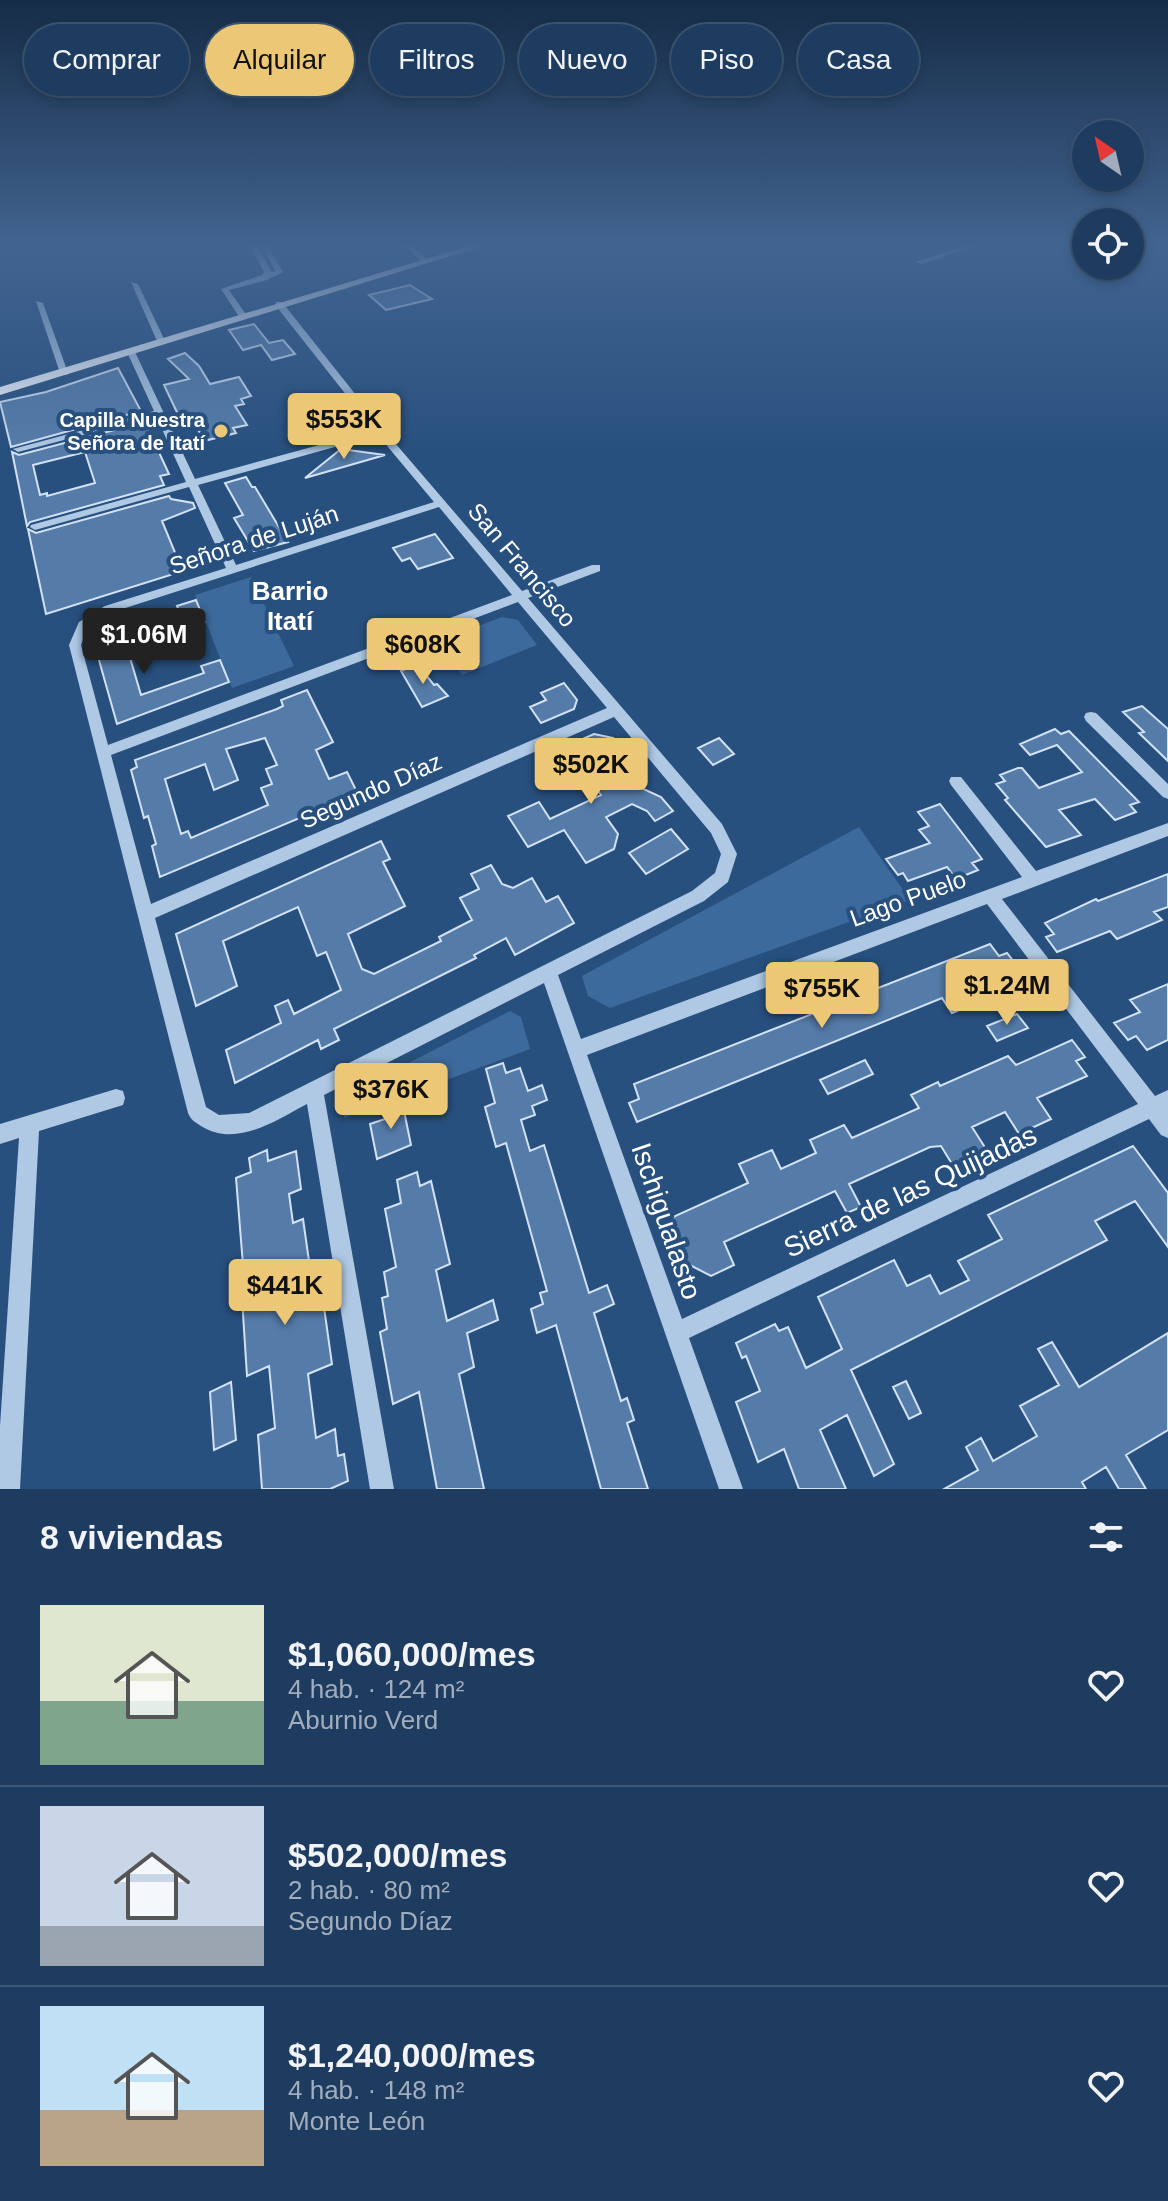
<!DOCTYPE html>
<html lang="es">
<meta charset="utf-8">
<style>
:root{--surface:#1e3c5f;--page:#264365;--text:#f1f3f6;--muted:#a1adbd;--line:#3c5674;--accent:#ecc776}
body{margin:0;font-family:Arial,sans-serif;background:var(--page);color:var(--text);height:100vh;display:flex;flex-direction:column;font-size:30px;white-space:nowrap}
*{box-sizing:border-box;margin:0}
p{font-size:26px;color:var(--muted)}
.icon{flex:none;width:44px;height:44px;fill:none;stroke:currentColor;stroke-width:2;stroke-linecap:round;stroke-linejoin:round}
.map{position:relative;height:1489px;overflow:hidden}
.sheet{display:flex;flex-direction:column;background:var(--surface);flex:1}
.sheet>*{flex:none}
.banner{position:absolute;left:24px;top:24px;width:1120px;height:72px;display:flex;gap:16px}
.needle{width:52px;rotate:326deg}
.tools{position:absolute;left:1072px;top:120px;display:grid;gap:16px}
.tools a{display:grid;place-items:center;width:72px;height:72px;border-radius:50%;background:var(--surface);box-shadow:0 4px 12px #0003,0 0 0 2px var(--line);font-size:40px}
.price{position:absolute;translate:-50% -68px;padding:0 18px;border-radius:8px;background:var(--accent);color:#111;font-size:26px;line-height:52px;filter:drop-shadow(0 2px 4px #0008)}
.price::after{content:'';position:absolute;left:50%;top:48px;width:24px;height:18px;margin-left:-12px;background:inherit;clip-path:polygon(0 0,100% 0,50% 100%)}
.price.on{background:#222;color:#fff}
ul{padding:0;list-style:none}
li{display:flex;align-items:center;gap:24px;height:200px;padding:0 40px}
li+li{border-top:2px solid var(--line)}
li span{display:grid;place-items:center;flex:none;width:224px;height:160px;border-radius:0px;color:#555}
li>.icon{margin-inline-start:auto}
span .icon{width:96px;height:96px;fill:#fffc;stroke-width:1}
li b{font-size:34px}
h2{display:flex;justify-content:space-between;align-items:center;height:96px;padding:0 40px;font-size:34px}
.tag{padding:0 28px;border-radius:36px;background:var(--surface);box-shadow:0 4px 12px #0003,0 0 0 2px var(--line);font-size:28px;line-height:72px}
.tag.on{background:var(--accent);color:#111}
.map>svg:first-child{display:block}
</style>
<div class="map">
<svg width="1168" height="1489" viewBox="0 0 1168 1489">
<rect width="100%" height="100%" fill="#28507f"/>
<path fill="#3d6a9c" d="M251 577 294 666 232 688 195 595Z
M502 617 518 620 537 645 462 675 439 641Z
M859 827 910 900 610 1008 588 996 582 976Z
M510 1011 521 1017 530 1049 344 1118 342 1103 348 1094Z"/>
<path fill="#557ca9" stroke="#d2e2f4" stroke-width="2" fill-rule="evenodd" d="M410 285 432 299 386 310 369 295Z
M254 324 269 343 283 340 295 354 272 360 261 345 243 350 229 330Z
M185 353 199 366 210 384 239 377 251 396 241 399 244 404 235 406 247 425 233 428 236 433 204 441 194 422 183 425 164 385 189 379 168 359Z
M118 368 141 411 11 447 0 402 46 392Z
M145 422 169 474 160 476 164 485 30 522 27 526 12 452 19 455ZM85 452 95 483 47 496V493L40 495 33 465Z
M341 449 385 455 305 478Z
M246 477 252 487H255L288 542 254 551 234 518 243 515 225 483Z
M169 496 171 499 193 503 195 508 162 521 181 567 180 572 46 614 28 529 36 533Z
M435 534 453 558 418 569 410 558 402 561 393 548Z
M196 600 205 622 186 628 177 606Z
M146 616 151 631 138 635 139 640 126 644 141 695 204 673 201 666 220 660 229 682 117 724 93 639 122 630 120 624Z
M417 664 434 685 437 684 448 696 422 707 401 671Z
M564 683 577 700 574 709 541 723 530 707 546 700 541 693Z
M307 690 333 742 316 750 329 779 347 772 357 792 346 797 350 805 322 816 316 811 160 877 152 846 156 844 148 816 144 818 131 770 137 767 135 760 277 709 283 706 281 700ZM265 738 277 765 266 769 272 784 261 788 268 805 191 838 188 831 181 834 165 779 205 764 214 790 238 780 226 749Z
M1142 706 1168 729V761L1139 733 1144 732 1123 712Z
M1055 729 1061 734 1069 731 1139 802 1130 805 1136 812 1115 820 1095 799 1059 810 1081 835 1046 847 1005 800 1008 798 996 784 1005 781 1000 775 1018 768H1022L1039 788 1082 772 1057 745 1030 755 1020 744Z
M594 734 613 738 602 769 618 762 639 787 661 797 673 811 655 821 647 811 632 804 606 817 618 834 614 849 586 863 564 830 528 847 508 816 539 802 550 819 601 795 587 776 592 774 571 744Z
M719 738 734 754 713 765 698 748Z
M940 804 982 859 972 863 978 870 956 879 947 867 908 881 903 873 898 875 886 859 930 843 919 830 929 826 918 812Z
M671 829 688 849 646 874 629 853Z
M381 841 390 859 383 862 405 906 348 934 362 969 374 974 441 941 439 937 472 920 460 898 479 889 471 874 491 865 502 884 513 888 532 878 546 902 558 896 574 923 515 955 506 938 474 955 476 958 334 1029 339 1040 321 1049 318 1040 235 1083 226 1050 281 1023 275 1006 288 1000 294 1014 341 990 326 952 317 956 298 907 223 941 237 986 196 1006 176 934Z
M1168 874V907L1154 912 1162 920 1117 939 1110 931 1057 952 1046 937 1054 934 1045 923 1096 899 1098 901Z
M990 944 999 956 1007 953 1018 967 983 982 989 990 965 1000 969 1006 952 1013 942 998 637 1122 629 1103 639 1099 634 1084Z
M1168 984V1040L1147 1050 1136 1036 1128 1040 1114 1023 1140 1012 1130 1000Z
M1017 1014 1028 1028 997 1041 987 1026Z
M1072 1040 1085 1057 1076 1061 1087 1076 1037 1098 1051 1119 1019 1134 1005 1112 972 1127 986 1149 952 1164 941 1146 930 1147 849 1184 861 1207 847 1213 835 1191 724 1242 734 1265 711 1276 686 1263 673 1217 748 1183 739 1164 772 1150 781 1169 816 1153 810 1140 844 1125 852 1138 919 1108 911 1095 938 1082 940 1086 1008 1056 1016 1065Z
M865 1060 873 1074 828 1094 820 1080Z
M503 1063 506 1073 520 1068 528 1091 542 1085 547 1100 532 1106 535 1115 521 1120 530 1151 544 1145 589 1293 607 1285 614 1304 594 1313 621 1401 627 1398 634 1420 627 1423 648 1489H601L556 1325 537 1333 531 1309 543 1304 540 1293 547 1291 506 1143 496 1147 485 1107 495 1103 486 1069Z
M402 1101 411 1145 377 1159 370 1124 385 1119 383 1108Z
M1133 1146 1168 1193V1247L1135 1201 1095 1221 1107 1240 851 1370 894 1464 874 1476 847 1415 820 1430 846 1489H799L784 1449 758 1462 736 1402 760 1391 746 1356 742 1358 736 1343 775 1324 779 1331 788 1327 806 1368 842 1349 818 1297 894 1260 907 1286 930 1275 940 1294 969 1280 958 1261 1002 1239 988 1215Z
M267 1150 268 1161 296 1151 301 1189 289 1194 293 1223 303 1219 310 1268 318 1264 332 1364 308 1374 316 1438 335 1429 338 1456 344 1454 348 1481 330 1489H262L258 1435 275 1428 269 1366 247 1376 240 1267 243 1265 236 1178 251 1172 249 1158Z
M417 1172 420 1186 431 1181 450 1264 436 1270 447 1321 493 1300 498 1320 467 1333 474 1367 459 1374 484 1489H437L419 1392 393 1404 380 1332 387 1329 382 1298 388 1296 384 1272 396 1267 385 1209 401 1203 397 1180Z
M1168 1333V1430L1126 1455 1146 1489H1119L1106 1467 1082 1482 1086 1489H944L978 1470 966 1447 981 1438 993 1461 1037 1436 1020 1406 1059 1385 1038 1349 1052 1342 1079 1387Z
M906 1381 921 1413 909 1419 893 1387Z
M231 1382 236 1440 214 1450 210 1392Z"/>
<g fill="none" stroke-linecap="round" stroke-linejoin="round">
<path fill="#afc9e5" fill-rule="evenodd" d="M251 246H257L272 272 275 271 262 246H268L283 272 267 280 229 290 247 316 243 318H240L221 289 262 275 264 272Z
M405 246H412L430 261 423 263Z
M966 246H975L922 264 915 262Z
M131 282 138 284 165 341 164 343 157 341Z
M36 301 43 303 68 373 67 375 60 373Z
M276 302H282L383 429 522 591 592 565H600V571L528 598 722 824 737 854 728 882 704 901 558 975 581 1039 1022 877 951 785 949 781 951 777H961L1036 871 1168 823V836L1002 899 1155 1096 1168 1090V1138L1161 1135 1149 1119 689 1338 743 1489H719L544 983 324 1095 394 1489H370L307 1104C275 1121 236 1148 201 1126 195 1122 191 1120 188 1113L69 645 79 622 105 606 226 568 189 487 35 530 30 527 31 525 186 482 156 416 18 452 13 449 154 411 127 352 131 349 135 352 195 479 374 430 276 306ZM378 435 434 502 236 565 198 485ZM439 507 512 595 108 745 81 645 88 627 113 612ZM518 602 607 708 151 904 111 755ZM614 717 711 833 721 854 715 873 692 891 249 1113 219 1115 206 1107 155 918ZM987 904 1138 1104 682 1319 587 1055Z
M1091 712 1096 713 1168 784V799L1163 797 1086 721 1084 717 1086 713Z
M116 1089 123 1091 125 1098 123 1105 39 1131 20 1489H0V1426L19 1138 0 1144V1124Z"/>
<path fill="#eff5fd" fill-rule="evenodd" d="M469 246H483L0 395V387Z"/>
</g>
<linearGradient id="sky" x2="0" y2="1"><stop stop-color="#162c46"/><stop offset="0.54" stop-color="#426490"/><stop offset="1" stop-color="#426490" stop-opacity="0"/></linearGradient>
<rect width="1168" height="454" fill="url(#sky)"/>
<circle fill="#ecc776" stroke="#28507f" stroke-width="3" cx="221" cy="431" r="8"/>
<g text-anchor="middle" stroke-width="8" stroke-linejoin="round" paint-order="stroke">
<g font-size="20" font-weight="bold" fill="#fff" stroke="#28507f" text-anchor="end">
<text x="205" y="427">Capilla Nuestra<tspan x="205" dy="23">Señora de Itatí</tspan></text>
</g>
<g font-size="24" fill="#fff" stroke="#28507f">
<text transform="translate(254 540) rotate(-18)" y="8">Señora de Luján</text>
<text transform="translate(522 565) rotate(50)" y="8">San Francisco</text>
<text transform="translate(371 791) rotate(-24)" y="8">Segundo Díaz</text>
<text transform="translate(908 899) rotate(-20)" y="8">Lago Puelo</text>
</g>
<g font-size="26" font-weight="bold" fill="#fff" stroke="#28507f">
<text x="290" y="600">Barrio<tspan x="290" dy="30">Itatí</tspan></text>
</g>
<g font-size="28" fill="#fff" stroke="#28507f">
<text transform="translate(910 1191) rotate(-25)" y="10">Sierra de las Quijadas</text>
<text transform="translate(667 1221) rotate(71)" y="10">Ischigualasto</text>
</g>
</g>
</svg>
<div class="tools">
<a><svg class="needle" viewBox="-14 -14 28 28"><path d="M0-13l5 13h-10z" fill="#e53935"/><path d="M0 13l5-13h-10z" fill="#a1adbd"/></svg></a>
<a><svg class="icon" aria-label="locate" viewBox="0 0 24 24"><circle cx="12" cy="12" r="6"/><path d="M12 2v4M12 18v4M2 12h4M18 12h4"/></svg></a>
</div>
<b class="price" style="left:344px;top:461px">$553K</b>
<b class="price on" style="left:144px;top:676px">$1.06M</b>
<b class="price" style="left:423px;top:686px">$608K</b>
<b class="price" style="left:591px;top:806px">$502K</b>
<b class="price" style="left:1007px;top:1027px">$1.24M</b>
<b class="price" style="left:822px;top:1030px">$755K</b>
<b class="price" style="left:391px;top:1131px">$376K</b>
<b class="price" style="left:285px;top:1327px">$441K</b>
<div class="banner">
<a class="tag">Comprar</a>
<a class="tag on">Alquilar</a>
<a class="tag">Filtros</a>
<a class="tag">Nuevo</a>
<a class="tag">Piso</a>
<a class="tag">Casa</a>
</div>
</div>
<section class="sheet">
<h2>8 viviendas<svg class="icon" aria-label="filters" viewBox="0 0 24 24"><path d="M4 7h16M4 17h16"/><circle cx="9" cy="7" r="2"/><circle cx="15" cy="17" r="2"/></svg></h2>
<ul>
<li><span style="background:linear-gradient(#dfe7d0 60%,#7fa58c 0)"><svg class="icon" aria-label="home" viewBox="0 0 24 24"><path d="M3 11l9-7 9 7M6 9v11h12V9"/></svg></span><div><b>$1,060,000/mes</b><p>4 hab. · 124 m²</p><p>Aburnio Verd</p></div><svg class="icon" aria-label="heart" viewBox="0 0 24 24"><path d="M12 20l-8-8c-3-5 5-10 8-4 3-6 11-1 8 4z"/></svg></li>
<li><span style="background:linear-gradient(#c9d6e8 75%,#9aa5b1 0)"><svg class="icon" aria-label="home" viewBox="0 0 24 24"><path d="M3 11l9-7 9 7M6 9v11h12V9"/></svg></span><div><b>$502,000/mes</b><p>2 hab. · 80 m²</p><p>Segundo Díaz</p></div><svg class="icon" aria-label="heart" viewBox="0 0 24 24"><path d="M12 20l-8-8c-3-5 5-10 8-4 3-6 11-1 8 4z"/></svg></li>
<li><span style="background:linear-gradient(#bfe0f5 65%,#b9a48a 0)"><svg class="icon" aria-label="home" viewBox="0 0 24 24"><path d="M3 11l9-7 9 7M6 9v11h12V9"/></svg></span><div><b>$1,240,000/mes</b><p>4 hab. · 148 m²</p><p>Monte León</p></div><svg class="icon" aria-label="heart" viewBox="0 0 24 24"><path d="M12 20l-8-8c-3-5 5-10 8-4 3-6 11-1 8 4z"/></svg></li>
</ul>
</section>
